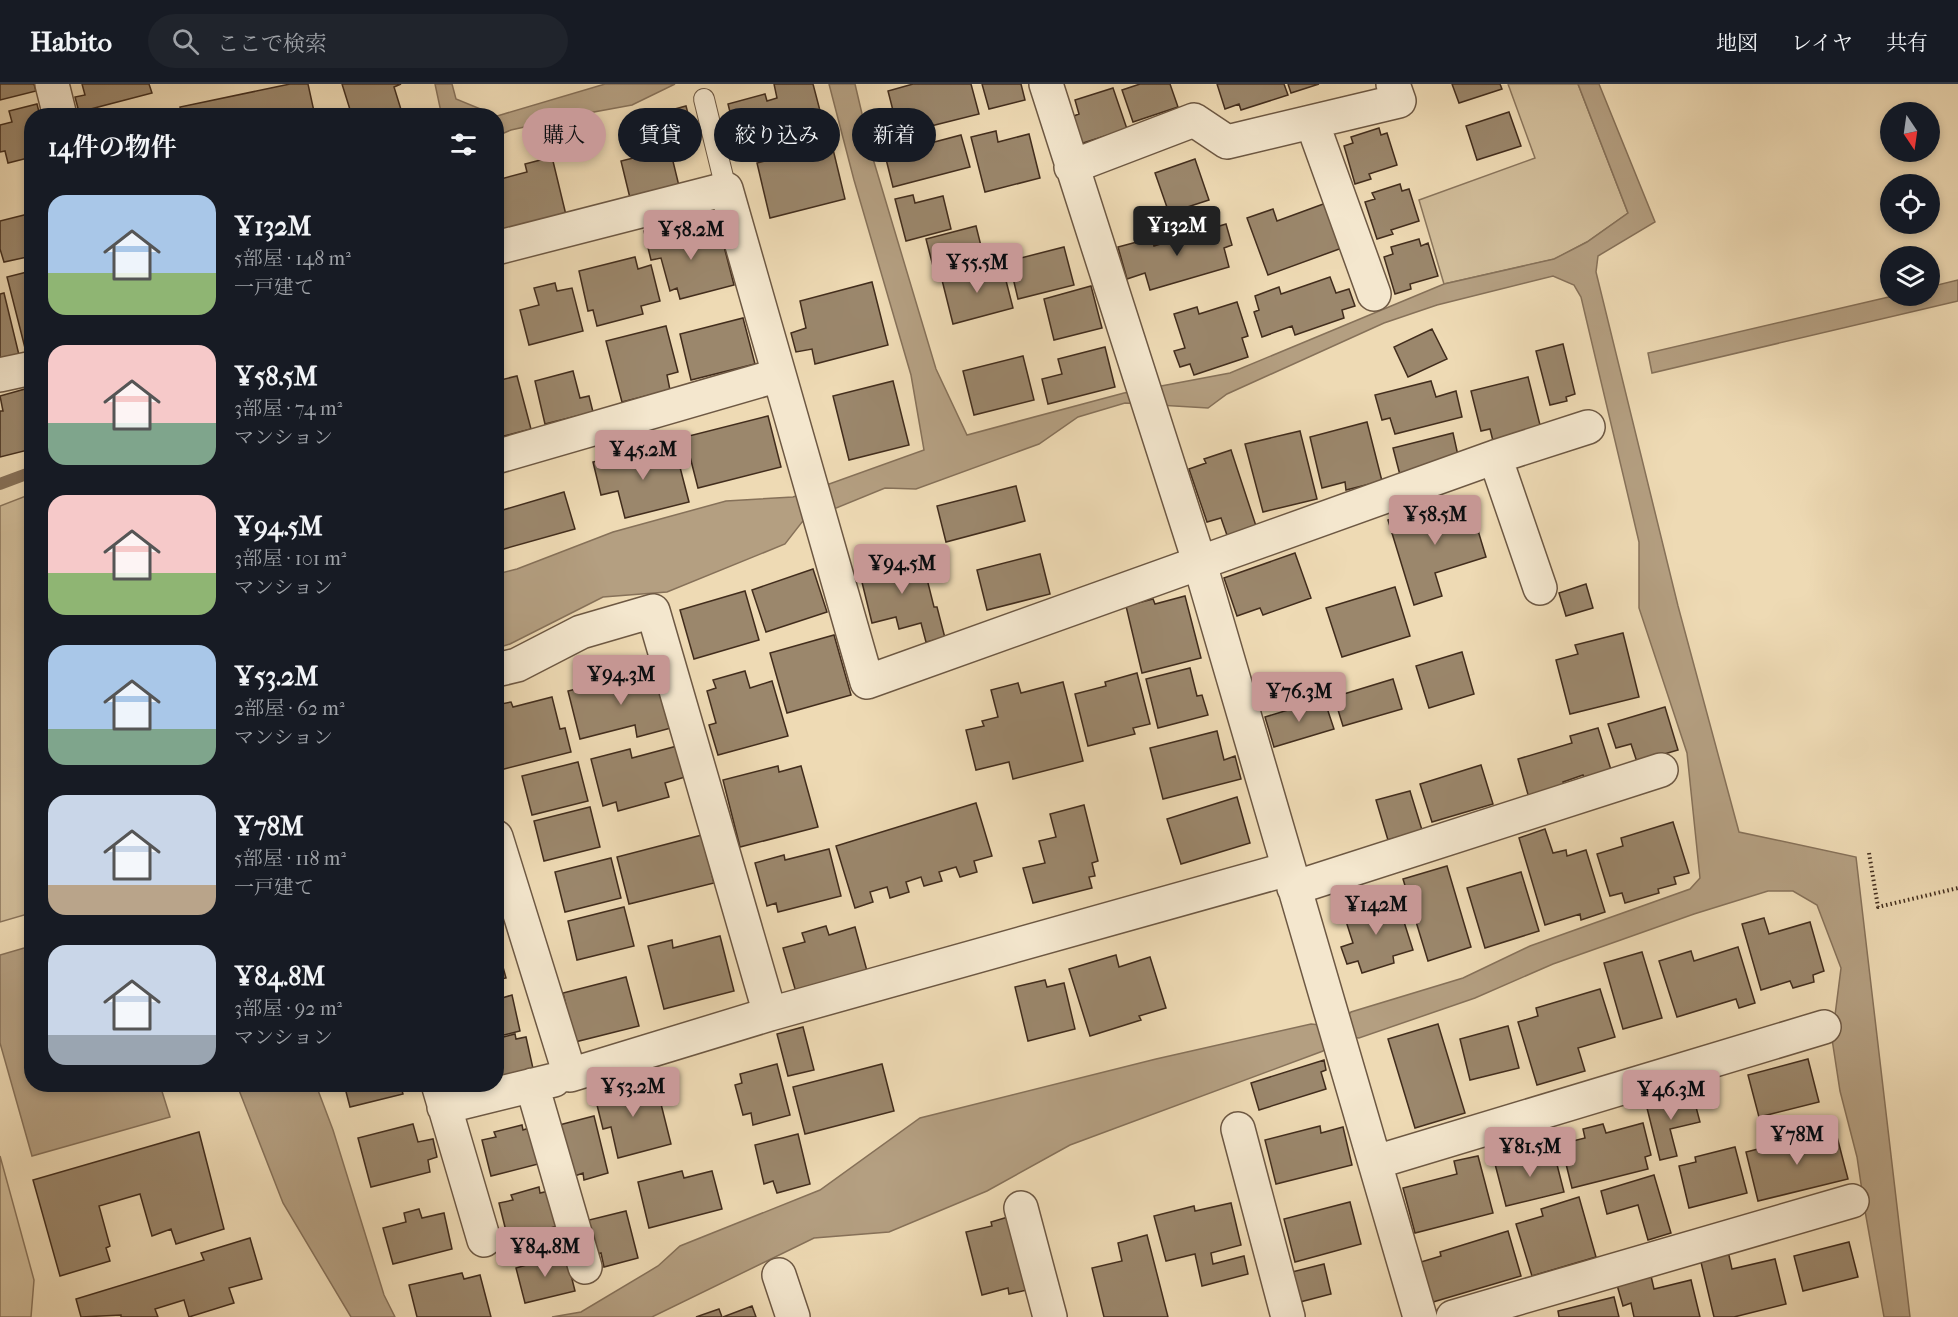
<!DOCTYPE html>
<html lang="ja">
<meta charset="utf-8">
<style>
:root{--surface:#171b24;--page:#20242c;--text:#f1f3f6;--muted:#9ea1a6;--line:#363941;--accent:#c59692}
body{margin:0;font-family:"IM FELL French Canon","Noto Serif JP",serif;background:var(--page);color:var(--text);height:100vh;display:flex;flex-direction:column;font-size:22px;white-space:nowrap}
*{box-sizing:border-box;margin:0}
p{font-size:20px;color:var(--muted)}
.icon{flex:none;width:33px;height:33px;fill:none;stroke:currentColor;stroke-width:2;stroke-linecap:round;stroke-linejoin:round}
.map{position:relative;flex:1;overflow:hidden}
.panel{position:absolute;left:24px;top:24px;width:480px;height:984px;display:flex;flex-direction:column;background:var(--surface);border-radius:24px;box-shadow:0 3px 9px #0003}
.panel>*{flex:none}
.hud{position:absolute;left:522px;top:24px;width:570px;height:54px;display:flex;gap:12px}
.needle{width:39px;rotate:167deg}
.tools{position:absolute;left:1880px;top:18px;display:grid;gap:12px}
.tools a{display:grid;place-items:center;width:60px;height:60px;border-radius:50%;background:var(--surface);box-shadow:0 3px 9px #0003;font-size:30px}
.price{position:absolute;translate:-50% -51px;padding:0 14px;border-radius:6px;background:var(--accent);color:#111;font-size:20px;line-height:39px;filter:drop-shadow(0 2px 3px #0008)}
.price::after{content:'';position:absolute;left:50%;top:36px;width:18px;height:14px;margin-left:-9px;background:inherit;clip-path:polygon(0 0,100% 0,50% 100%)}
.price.current{background:#222;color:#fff}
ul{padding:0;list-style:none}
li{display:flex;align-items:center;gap:18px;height:150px;padding:0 24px}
li span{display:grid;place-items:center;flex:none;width:168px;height:120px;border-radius:18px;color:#555}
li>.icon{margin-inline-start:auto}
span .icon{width:72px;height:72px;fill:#fffc;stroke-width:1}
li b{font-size:26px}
h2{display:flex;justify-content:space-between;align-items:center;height:72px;padding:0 24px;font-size:26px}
.chip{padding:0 21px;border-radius:27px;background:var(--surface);box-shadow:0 3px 9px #0003;font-size:21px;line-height:54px}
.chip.current{background:var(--accent);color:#111}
header{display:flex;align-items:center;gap:36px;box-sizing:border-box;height:84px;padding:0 30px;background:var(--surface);border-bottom:2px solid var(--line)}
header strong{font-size:28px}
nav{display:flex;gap:33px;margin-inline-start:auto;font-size:21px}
.search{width:420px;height:54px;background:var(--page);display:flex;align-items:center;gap:15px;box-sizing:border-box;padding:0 21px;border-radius:33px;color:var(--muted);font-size:22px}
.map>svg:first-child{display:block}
</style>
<header>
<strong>Habito</strong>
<div class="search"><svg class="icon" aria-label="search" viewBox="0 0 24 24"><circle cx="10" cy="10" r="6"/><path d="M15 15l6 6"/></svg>ここで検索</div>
<nav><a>地図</a><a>レイヤ</a><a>共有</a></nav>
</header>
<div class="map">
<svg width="1958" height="1233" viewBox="0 0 1958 1233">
<rect width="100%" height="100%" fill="#eedab4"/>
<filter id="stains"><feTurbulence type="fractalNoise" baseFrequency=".00333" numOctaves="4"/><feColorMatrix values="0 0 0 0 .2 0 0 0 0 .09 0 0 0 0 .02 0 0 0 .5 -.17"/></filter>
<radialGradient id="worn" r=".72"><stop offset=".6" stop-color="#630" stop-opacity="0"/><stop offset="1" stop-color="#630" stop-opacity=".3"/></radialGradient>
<path fill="#d1bd9a" stroke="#8a755c" stroke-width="1.5" d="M1508 0H1578L1628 129 1587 158 1555 175 1444 200 1419 116 1535 74Z
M31 410V829L0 838V422Z
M0 1072 34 1196 31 1233H0Z"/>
<path fill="#b49f81" stroke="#867159" stroke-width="1.5" d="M435 0H452L456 15 495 31H440L441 28Z
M605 0H675L632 21 583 30 511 46 497 52V32Z
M829 0H855L871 68 936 285 967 351 1124 309 1230 289 1444 200 1554 175 1587 158 1628 129 1578 0H1599L1655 138 1598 172 1596 188 1678 522 1739 748 1856 773 1910 1233H1884L1865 1127 1857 1073 1840 1007 1832 955 1841 884 1817 821 1793 807H1768L1694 830 1553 880 1475 914 1359 954C1346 951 1333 958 1323 967L1070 1061 987 1107 889 1148 814 1154 652 1233H552L581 1228 658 1182 680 1162 820 1106 920 1034 1156 975 1311 940C1327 942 1341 940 1351 928L1463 894 1530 862 1690 805 1700 794 1687 669 1639 524V458L1581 213 1574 201 1553 192 1437 221 1384 239 1227 310 1208 324 1125 319 1078 333 1039 360 916 405 885 404 802 438 785 460 667 508 603 513 510 560 497 564V490L517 485 613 448 726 417 793 413 924 366 911 291 854 96Z
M1958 196V217L1652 289 1648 269 1893 212H1929V203Z
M31 862 32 1000 160 1001 170 1033 32 1072 0 959V871Z
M237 1001H316L333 1046 384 1211 395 1233H351L283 1119Z"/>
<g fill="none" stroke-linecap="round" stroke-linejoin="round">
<path stroke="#867159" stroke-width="12" d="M0 400 32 388"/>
</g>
<path fill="#9b876c" stroke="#422d1d" stroke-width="1.5" d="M0 0H34L36 7 0 16Z
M82 0H149L152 9 79 28 75 13 85 11Z
M290 0H308L315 32H182L180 23Z
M342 0H401L394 3 403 32H352Z
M774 0H813L824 42 733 65 725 34 731 32 728 20 765 10 767 17 777 14Z
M971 0 979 30 899 50 888 7 913 0Z
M982 0H1021L1025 16 989 25Z
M1140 0H1170L1178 23 1133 38 1122 6Z
M1217 0H1284L1288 11 1241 26 1239 20 1225 25Z
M1288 0H1319L1291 9Z
M1452 0H1500L1502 5 1459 19Z
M1113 4 1127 45 1080 60 1071 33 1079 30 1075 16Z
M37 20 40 32H32V73L8 79 5 67 0 68V41L12 38 9 27Z
M686 22 697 64 680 69 677 57 668 60 660 29Z
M1509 28 1521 62 1477 76 1466 42Z
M1379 44 1381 51 1387 49 1397 81 1369 90 1371 95 1355 100 1344 62 1353 59 1351 53Z
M996 47 998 58 1029 50 1040 94 985 108 971 53Z
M961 51 970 83 893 103 885 71Z
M832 61 845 115 770 134 757 79Z
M670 65 679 102 630 114 621 77Z
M552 73 566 131 496 149V104H498L497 96 527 88 525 80Z
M1195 75 1209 116 1169 129 1155 89Z
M1400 100 1402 107 1409 105 1419 137 1391 146 1393 150 1377 155 1365 118 1375 115 1372 109Z
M913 111 915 119 943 112 951 145 906 157 895 115Z
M1326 119 1342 164 1268 191 1247 134 1273 125 1277 137Z
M32 129V172L4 178 0 165V137Z
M673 140 678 158 720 147 734 201 680 215 677 204 670 207 661 174 651 176 644 147Z
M1226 140 1232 161 1224 164 1229 183 1150 206 1145 189 1127 195 1118 163 1152 154 1154 162Z
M976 142 984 174 934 186 926 155Z
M1419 155 1421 162 1428 159 1438 192 1410 200 1411 205 1395 210 1384 173 1393 170 1391 163Z
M1064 163 1074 201 1018 215 1009 177Z
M635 173 638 185 651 181 660 217 641 222 643 230 597 242 593 226 588 227 579 187Z
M1002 181 1013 224 953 240 942 196Z
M31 187 32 262 25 264 7 193Z
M1330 193 1336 209 1349 205 1355 222 1342 226 1344 234 1295 251 1292 242 1262 253 1254 228 1259 226 1255 212 1279 203 1281 210Z
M872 198 888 261 815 280 812 265 796 268 791 249 806 244 800 217Z
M555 199 557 207 572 204 583 247 529 261 520 226 539 221 534 204Z
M1091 202 1102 244 1054 256 1044 215Z
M4 209 19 271 0 275V210Z
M1237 218 1248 252 1242 254 1248 273 1194 291 1190 280 1180 283 1174 267 1185 264 1174 230 1197 223 1199 230Z
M496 233 503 260 496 262Z
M743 234 755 280 691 296 680 250Z
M666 242 678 288 667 291 670 306 622 318 606 257Z
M1432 245 1447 275 1408 293 1394 263Z
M1563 260 1575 310 1566 313 1567 317 1550 321 1536 267Z
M1105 263 1115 303 1048 320 1042 295 1062 290 1058 275Z
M1023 272 1034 316 974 331 963 287Z
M573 287 580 314 589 312 593 328 545 340 535 297Z
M517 292 531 345 496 354V297Z
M1528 293 1541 345 1493 357 1490 345 1481 347 1471 307Z
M893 297 909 361 849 376 833 312Z
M1431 297 1436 313 1456 307 1462 333 1395 350 1390 334 1382 336 1375 311Z
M25 305 32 331V365L0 373V327H3L0 312Z
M768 332 781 383 698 404 685 353Z
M1367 338 1382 397 1346 406 1345 398 1322 404 1310 353Z
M1300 347 1317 415 1263 428 1245 360Z
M1453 349 1459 376 1400 391 1393 364Z
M648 364 650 370 675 364 689 418 625 434 618 407 601 411 593 378Z
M1231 366 1257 445 1228 454 1221 434 1207 438 1189 385 1206 379 1204 375Z
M1016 402 1025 437 946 458 937 422Z
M564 408 575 445 500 466 496 454V428Z
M1470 420 1486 473 1435 489 1442 512 1414 521 1388 436 1440 421 1442 429Z
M912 469 915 480 923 479 934 523H937L945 554 926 558 921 539 899 545 896 533 872 539 859 486 881 481 880 477Z
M1295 469 1311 514 1263 531 1260 524 1237 532 1224 494Z
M1040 470 1050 510 987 526 977 486Z
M813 485 827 528 766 548 752 506Z
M1586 500 1593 524 1566 532 1559 509Z
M1395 503 1410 552 1342 573 1326 524Z
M745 507 759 556 694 575 680 526Z
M1185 512 1201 574 1142 589 1126 522 1153 515 1155 520Z
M1623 549 1639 613 1570 630 1556 576 1578 570 1575 561Z
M834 551 851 611 787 629 770 569Z
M1462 568 1474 610 1429 624 1416 582Z
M1190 584 1197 612 1202 611 1208 631 1158 644 1146 595Z
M656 585 671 644 637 653 635 641 580 655 568 607Z
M745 587 750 604 772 597 788 652 718 671 709 641 716 639 707 607 716 604 713 596Z
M1137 589 1150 640 1133 644 1135 650 1088 662 1075 610 1106 602 1105 598Z
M1393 595 1402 625 1343 642 1334 613Z
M1063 598 1083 677 1013 695 1009 678 976 686 966 646 984 642 982 637 998 633 991 606 1018 599 1021 609Z
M552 613 560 645 565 644 571 668 500 686 496 671V621L511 618 513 623Z
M1324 615 1334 645 1274 663 1265 633Z
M1665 623 1678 666 1637 678 1631 660 1616 664 1608 640Z
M1598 644 1612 689 1585 696 1583 691 1563 698 1565 703 1529 714 1518 675 1572 659 1570 652Z
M1217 647 1224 676 1235 672 1241 695 1163 715 1150 664Z
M677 662 685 693 665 699 669 713 618 727 616 718 603 722 591 675 630 665 632 674Z
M578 678 588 717 532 731 522 692Z
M1481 681 1493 720 1432 738 1420 700Z
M778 682 779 688 801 682 818 743 740 763 723 696Z
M1410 707 1422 746 1388 756 1376 716Z
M1237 713 1250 759 1181 780 1167 735Z
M976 719 992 772 974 777 977 788 960 793 956 783 939 788 942 797 924 802 921 793 906 798 909 808 890 814 887 803 870 808 873 818 855 824 836 762Z
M1084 721 1098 777 1092 779 1095 792 1089 793 1092 804 1033 819 1023 784 1045 779 1039 757 1056 753 1050 730Z
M590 723 600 763 544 777 534 737Z
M1673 738 1689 789 1674 793 1676 800 1658 805 1659 809 1625 819 1622 809 1610 812 1597 770 1623 762 1621 754Z
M1545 745 1553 769 1566 766 1567 772 1586 766 1605 828 1581 836 1580 830 1545 841 1519 754Z
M702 751 714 799 629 820 617 773Z
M829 765 841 812 778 828 776 819 767 822 755 779 784 771 785 776Z
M611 774 621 814 565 828 555 788Z
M1447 782 1471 863 1428 877 1403 795Z
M1521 788 1539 847 1485 864 1467 804Z
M1397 816 1413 866 1393 872 1394 879 1362 889 1358 877 1347 880 1341 863 1353 859 1344 831Z
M624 823 634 862 577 876 568 837Z
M1764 834 1769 850 1810 838 1824 887 1813 891 1814 898 1793 904 1790 897 1761 906 1742 840Z
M826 842 829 851 855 843 867 887 796 908 783 864 805 858 802 849Z
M720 852 734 907 664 925 648 862 672 856 673 864Z
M496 858 506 894 496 896Z
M1738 863 1755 919 1739 924 1736 915 1677 933 1659 877 1691 867 1694 877Z
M1642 868 1662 934 1623 945 1604 879Z
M1116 871 1119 883 1150 873 1166 924 1139 932 1141 936 1090 952 1069 885Z
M626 893 639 942 575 958 563 909Z
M1045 896 1047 903 1064 899 1075 945 1028 957 1015 903Z
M1600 905 1615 953 1578 964 1585 987 1537 1001 1518 938 1538 932 1536 924Z
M501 908 502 914 512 911 520 947 496 953V909Z
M1438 940 1465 1029 1415 1044 1388 955Z
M1508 942 1519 984 1470 996 1460 955Z
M803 943 814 986 788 992 777 950Z
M515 950 516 955 526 953 534 989 496 998V955Z
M1808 975 1819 1018 1759 1033 1748 991Z
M1324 976 1326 986 1321 988 1326 1005 1259 1026 1251 999Z
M777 980 790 1031 753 1041 751 1029 743 1031 735 1001 742 999 740 990Z
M882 980 894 1027 805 1050 793 1003Z
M615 999 617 1007 642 1001 644 1008 657 1004 671 1060 618 1074 611 1043 603 1045 593 1005Z
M344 1000H400L403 1010 350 1023Z
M1692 1008 1700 1038 1670 1045 1677 1072 1660 1076 1646 1020Z
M594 1032 608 1089 584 1096 583 1089 572 1093 559 1041Z
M1643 1039 1651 1071 1645 1073 1648 1085 1572 1104 1561 1060 1585 1054 1583 1045 1603 1040 1606 1049Z
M413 1040 418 1058 433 1055 437 1073 428 1076 430 1088 371 1103 358 1054Z
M522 1041 523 1046 532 1043 542 1079 491 1092 482 1056 496 1053 494 1048Z
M1320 1042 1321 1049 1343 1043 1352 1081 1276 1100 1265 1056Z
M1835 1045 1848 1095 1758 1117 1746 1068 1774 1061 1775 1066 1798 1060 1797 1055Z
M199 1048 224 1145 176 1160 171 1145 152 1152 140 1110 99 1122 110 1162 106 1164 110 1177 60 1192 33 1096Z
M798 1050 810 1100 777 1109 773 1097 764 1100 755 1061Z
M1735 1063 1747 1109 1689 1124 1679 1082 1696 1078 1695 1073Z
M1553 1065 1564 1108 1506 1122 1495 1080Z
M1478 1072 1493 1129 1415 1149 1403 1104 1457 1090 1454 1077Z
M682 1087 684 1094 712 1087 722 1125 649 1144 638 1098Z
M1654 1091 1671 1149 1648 1156 1638 1121 1607 1130 1601 1107Z
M539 1103 540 1109 549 1107 558 1142 508 1155 499 1119 513 1116 511 1111Z
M1579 1113 1596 1173 1532 1192 1516 1140 1543 1132 1541 1125Z
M1350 1118 1361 1160 1295 1178 1284 1135Z
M1231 1119 1241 1161 1211 1169 1213 1180 1244 1172 1248 1190 1202 1202 1195 1170 1166 1177 1154 1132 1194 1122 1195 1127Z
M419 1125 422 1134 444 1129 452 1165 393 1180 383 1144 406 1138 404 1129Z
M626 1127 638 1174 604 1183 601 1169 593 1171 585 1137Z
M1008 1133 1027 1206 1009 1210 1008 1204 982 1211 966 1148 992 1142 991 1138Z
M1508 1147 1521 1192 1433 1218 1421 1178 1441 1172 1440 1168Z
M1147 1151 1168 1233H1104L1092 1184 1122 1177 1118 1159Z
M250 1154 262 1195 229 1204 234 1219 189 1233 184 1216 155 1225 158 1233H121V1231L81 1233 76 1215 204 1176 201 1169Z
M1849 1158 1858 1193 1803 1207 1794 1172Z
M1728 1167 1732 1185 1775 1175 1786 1220 1734 1233H1714L1700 1174Z
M556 1168 557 1173 566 1171 575 1207 525 1219 516 1184 530 1180 528 1175Z
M1324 1180 1331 1210 1300 1218 1292 1188Z
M462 1189 464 1195 480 1191 491 1233H417L409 1201Z
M1651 1192 1654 1205 1691 1196 1700 1233H1634L1631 1219 1623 1222 1617 1201Z
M1614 1213 1619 1233H1559L1558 1227Z
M752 1222 756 1233H723Z
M719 1225 722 1233H696Z"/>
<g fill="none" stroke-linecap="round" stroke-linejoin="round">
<g stroke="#6d5843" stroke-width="22">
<path id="lane" d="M704 15 726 105"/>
</g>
<g stroke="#6d5843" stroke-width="36">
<path id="street" d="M52 0 60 32
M1046 0 1200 480 1420 1233
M1312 38 1374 210
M1071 83 1194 36 1227 58 1399 17 1393 0
M496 164 726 105 867 598 1495 373 1588 343
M0 291 32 284
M496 373 779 291
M1495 373 1540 504
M496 586 517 581 581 548 653 527 770 930
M496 753 570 991 770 930 1288 785
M1294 804 1661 686
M438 1000 484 1156
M532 1001 585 1183
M444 1023 554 996
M1238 1045 1288 1233
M1376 1078 1824 943
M1021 1124 1050 1233
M779 1191 793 1233
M1453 1233 1852 1117"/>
</g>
<path stroke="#422d1d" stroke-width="4" stroke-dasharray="1.5 3" stroke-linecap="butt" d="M1869 769 1878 823 1958 804"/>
<use href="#lane" stroke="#f4e7ce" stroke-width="20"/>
<use href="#street" stroke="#f4e7ce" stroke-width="33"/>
</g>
<rect width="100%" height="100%" filter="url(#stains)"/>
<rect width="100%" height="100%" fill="url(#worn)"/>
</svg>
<div class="tools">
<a><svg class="needle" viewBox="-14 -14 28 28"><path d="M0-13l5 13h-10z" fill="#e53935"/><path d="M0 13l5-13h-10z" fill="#9ea1a6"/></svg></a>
<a><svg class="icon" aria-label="locate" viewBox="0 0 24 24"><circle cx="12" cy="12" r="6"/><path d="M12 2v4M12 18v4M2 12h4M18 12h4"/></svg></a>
<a><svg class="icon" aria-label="layers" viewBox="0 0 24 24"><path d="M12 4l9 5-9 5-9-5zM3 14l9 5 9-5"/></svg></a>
</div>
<b class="price current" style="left:1177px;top:173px">¥132M</b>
<b class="price" style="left:691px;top:177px">¥58.2M</b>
<b class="price" style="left:977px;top:210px">¥55.5M</b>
<b class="price" style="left:643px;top:397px">¥45.2M</b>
<b class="price" style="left:1435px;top:462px">¥58.5M</b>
<b class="price" style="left:902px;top:511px">¥94.5M</b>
<b class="price" style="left:621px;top:622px">¥94.3M</b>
<b class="price" style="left:1299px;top:639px">¥76.3M</b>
<b class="price" style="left:1376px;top:852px">¥142M</b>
<b class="price" style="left:633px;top:1034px">¥53.2M</b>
<b class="price" style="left:1671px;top:1037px">¥46.3M</b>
<b class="price" style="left:1797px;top:1082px">¥78M</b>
<b class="price" style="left:1530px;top:1094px">¥81.5M</b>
<b class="price" style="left:545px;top:1194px">¥84.8M</b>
<div class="hud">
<a class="chip current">購入</a>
<a class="chip">賃貸</a>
<a class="chip">絞り込み</a>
<a class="chip">新着</a>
</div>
<section class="panel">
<h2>14件の物件<svg class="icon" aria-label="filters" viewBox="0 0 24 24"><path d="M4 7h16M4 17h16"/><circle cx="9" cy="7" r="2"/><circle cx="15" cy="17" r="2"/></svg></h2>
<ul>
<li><span style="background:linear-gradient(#a9c7e8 65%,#8fb573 0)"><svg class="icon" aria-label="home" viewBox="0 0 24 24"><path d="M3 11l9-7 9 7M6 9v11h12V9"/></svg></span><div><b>¥132M</b><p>5部屋 · 148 m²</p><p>一戸建て</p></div></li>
<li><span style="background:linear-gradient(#f6c9c9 65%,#7fa58c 0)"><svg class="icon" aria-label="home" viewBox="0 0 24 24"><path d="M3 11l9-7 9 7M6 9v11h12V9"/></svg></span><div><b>¥58.5M</b><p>3部屋 · 74 m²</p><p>マンション</p></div></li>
<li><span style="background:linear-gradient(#f6c9c9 65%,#8fb573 0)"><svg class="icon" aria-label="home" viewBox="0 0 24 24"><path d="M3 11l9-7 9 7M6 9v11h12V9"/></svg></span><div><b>¥94.5M</b><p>3部屋 · 101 m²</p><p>マンション</p></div></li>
<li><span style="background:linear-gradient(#a9c7e8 70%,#7fa58c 0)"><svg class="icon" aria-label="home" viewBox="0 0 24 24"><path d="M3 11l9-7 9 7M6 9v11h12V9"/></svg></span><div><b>¥53.2M</b><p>2部屋 · 62 m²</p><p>マンション</p></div></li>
<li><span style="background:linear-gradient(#c9d6e8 75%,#b9a48a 0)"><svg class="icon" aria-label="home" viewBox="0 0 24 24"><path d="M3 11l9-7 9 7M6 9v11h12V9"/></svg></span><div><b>¥78M</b><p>5部屋 · 118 m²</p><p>一戸建て</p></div></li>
<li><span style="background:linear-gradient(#c9d6e8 75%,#9aa5b1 0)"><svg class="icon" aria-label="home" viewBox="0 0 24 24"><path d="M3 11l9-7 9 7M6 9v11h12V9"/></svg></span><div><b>¥84.8M</b><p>3部屋 · 92 m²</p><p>マンション</p></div></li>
</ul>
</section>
</div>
